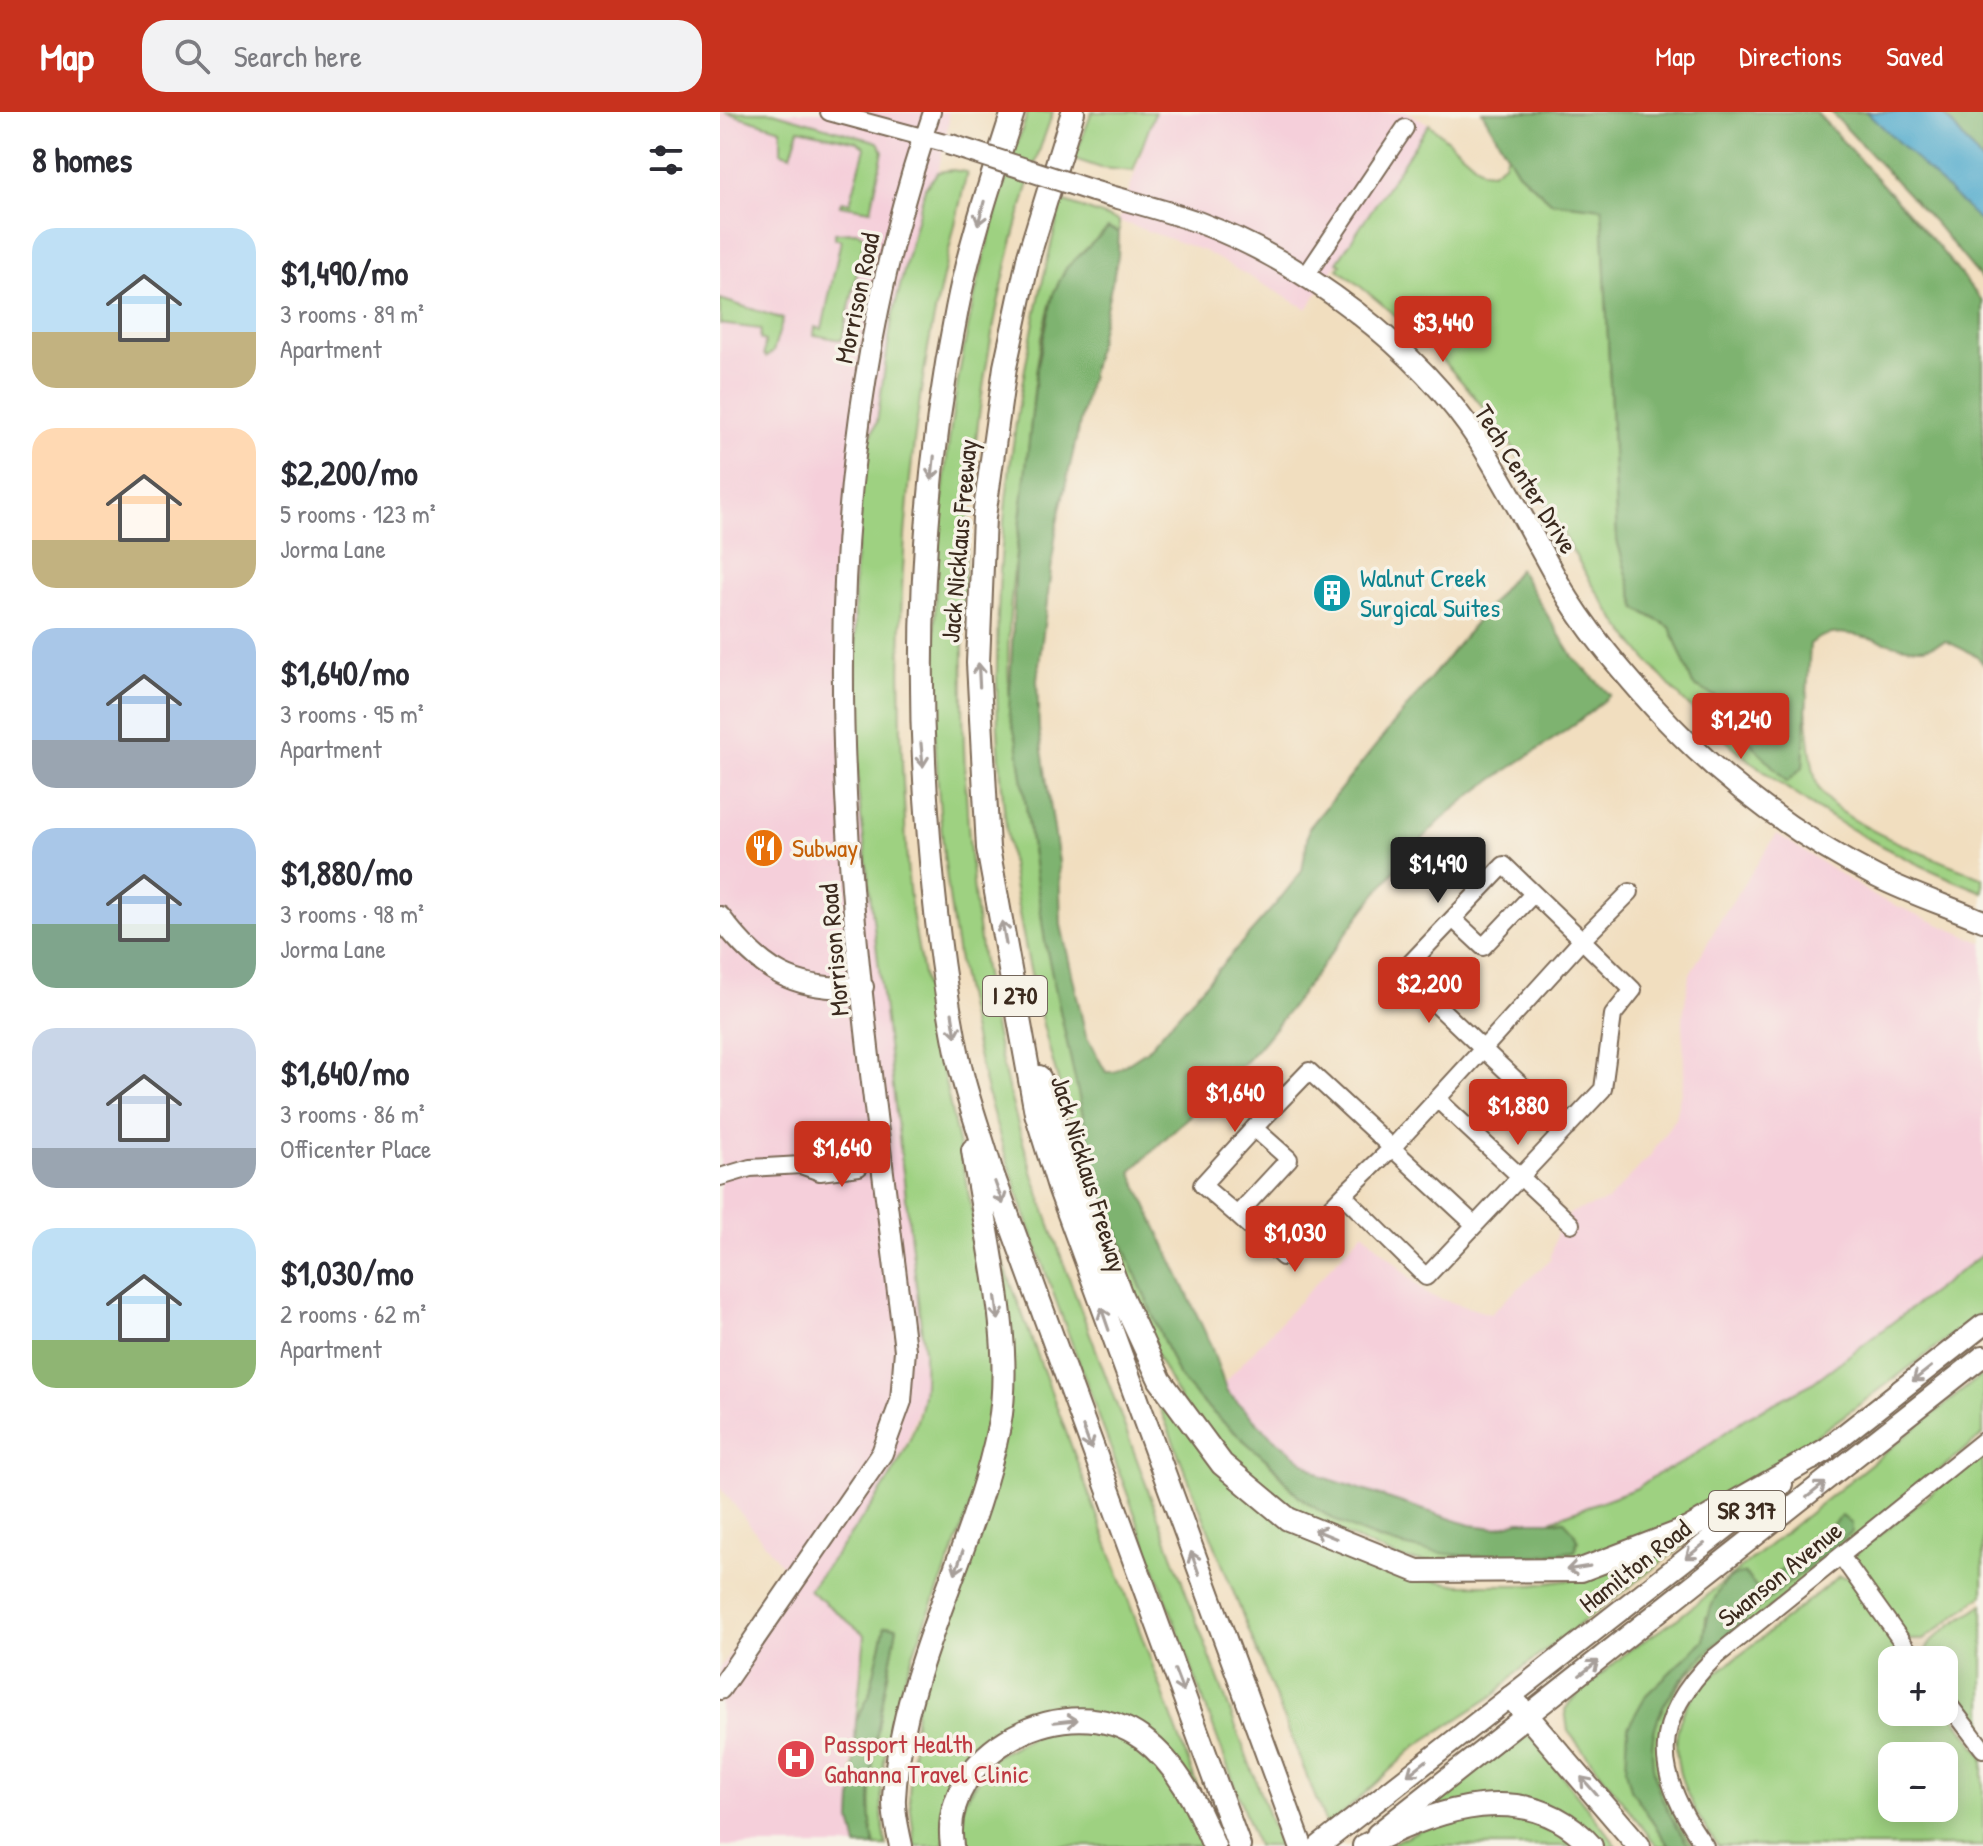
<!DOCTYPE html>
<meta charset="utf-8">
<style>
:root{--surface:#fff;--page:#f2f2f3;--text:#2b2b33;--muted:#7c7c81;--accent:#c8321e}
body{margin:0;font-family:"Patrick Hand",sans-serif;background:var(--page);color:var(--text);height:100vh;display:flex;flex-direction:column;font-size:30px;white-space:nowrap}
*{box-sizing:border-box;margin:0}
p{font-size:26px;color:var(--muted)}
.icon{flex:none;width:44px;height:44px;fill:none;stroke:currentColor;stroke-width:2;stroke-linecap:round;stroke-linejoin:round}
.map{position:relative;flex:1;overflow:hidden}
.sheet{display:flex;flex-direction:column;background:var(--surface);width:720px}
.sheet>*{flex:none}
.controls{position:absolute;left:1158px;top:1534px;display:grid;gap:16px}
.controls a{display:grid;place-items:center;width:80px;height:80px;border-radius:16px;background:var(--surface);box-shadow:0 4px 20px #0003;font-size:40px}
.price{position:absolute;translate:-50% -68px;padding:0 18px;border-radius:8px;background:var(--accent);color:#fff;font-size:26px;line-height:52px;filter:drop-shadow(0 2px 4px #0008)}
.price::after{content:'';position:absolute;left:50%;top:48px;width:24px;height:18px;margin-left:-12px;background:inherit;clip-path:polygon(0 0,100% 0,50% 100%)}
.price.on{background:#222;color:#fff}
ul{padding:0;list-style:none}
li{display:flex;align-items:center;gap:24px;height:200px;padding:0 32px}
li span{display:grid;place-items:center;flex:none;width:224px;height:160px;border-radius:24px;color:#555}
li>.icon{margin-inline-start:auto}
span .icon{width:96px;height:96px;fill:#fffc;stroke-width:1}
li b{font-size:34px}
h2{display:flex;justify-content:space-between;align-items:center;height:96px;padding:0 32px;font-size:34px}
header{display:flex;align-items:center;gap:48px;box-sizing:border-box;height:112px;padding:0 40px;background:var(--accent);color:#fff}
header strong{font-size:38px}
nav{display:flex;gap:44px;margin-inline-start:auto;font-size:28px}
.search{width:560px;height:72px;background:var(--page);display:flex;align-items:center;gap:20px;box-sizing:border-box;padding:0 28px;border-radius:24px;color:var(--muted);font-size:30px}
main{display:flex;flex:1;min-height:0}
.map>svg:first-child{display:block}
</style>
<header>
<strong>Map</strong>
<div class="search"><svg class="icon" aria-label="search" viewBox="0 0 24 24"><circle cx="10" cy="10" r="6"/><path d="M15 15l6 6"/></svg>Search here</div>
<nav><a>Map</a><a>Directions</a><a>Saved</a></nav>
</header>
<main>
<section class="sheet">
<h2>8 homes<svg class="icon" aria-label="filters" viewBox="0 0 24 24"><path d="M4 7h16M4 17h16"/><circle cx="9" cy="7" r="2"/><circle cx="15" cy="17" r="2"/></svg></h2>
<ul>
<li><span style="background:linear-gradient(#bfe0f5 65%,#c2b280 0)"><svg class="icon" aria-label="home" viewBox="0 0 24 24"><path d="M3 11l9-7 9 7M6 9v11h12V9"/></svg></span><div><b>$1,490/mo</b><p>3 rooms · 89 m²</p><p>Apartment</p></div></li>
<li><span style="background:linear-gradient(#ffd9b3 70%,#c2b280 0)"><svg class="icon" aria-label="home" viewBox="0 0 24 24"><path d="M3 11l9-7 9 7M6 9v11h12V9"/></svg></span><div><b>$2,200/mo</b><p>5 rooms · 123 m²</p><p>Jorma Lane</p></div></li>
<li><span style="background:linear-gradient(#a9c7e8 70%,#9aa5b1 0)"><svg class="icon" aria-label="home" viewBox="0 0 24 24"><path d="M3 11l9-7 9 7M6 9v11h12V9"/></svg></span><div><b>$1,640/mo</b><p>3 rooms · 95 m²</p><p>Apartment</p></div></li>
<li><span style="background:linear-gradient(#a9c7e8 60%,#7fa58c 0)"><svg class="icon" aria-label="home" viewBox="0 0 24 24"><path d="M3 11l9-7 9 7M6 9v11h12V9"/></svg></span><div><b>$1,880/mo</b><p>3 rooms · 98 m²</p><p>Jorma Lane</p></div></li>
<li><span style="background:linear-gradient(#c9d6e8 75%,#9aa5b1 0)"><svg class="icon" aria-label="home" viewBox="0 0 24 24"><path d="M3 11l9-7 9 7M6 9v11h12V9"/></svg></span><div><b>$1,640/mo</b><p>3 rooms · 86 m²</p><p>Officenter Place</p></div></li>
<li><span style="background:linear-gradient(#bfe0f5 70%,#8fb573 0)"><svg class="icon" aria-label="home" viewBox="0 0 24 24"><path d="M3 11l9-7 9 7M6 9v11h12V9"/></svg></span><div><b>$1,030/mo</b><p>2 rooms · 62 m²</p><p>Apartment</p></div></li>
</ul>
</section>
<div class="map">
<svg width="1263" height="1734" viewBox="0 0 1263 1734">
<rect width="100%" height="100%" fill="#f7f3e8"/>
<filter id="ink" filterUnits="userSpaceOnUse"><feTurbulence type="fractalNoise" baseFrequency=".0125" numOctaves="2"/><feDisplacementMap in="SourceGraphic" scale="16" xChannelSelector="R" yChannelSelector="G"/><feConvolveMatrix kernelMatrix="1 2 1 2 8 2 1 2 1" color-interpolation-filters="sRGB"/></filter>
<filter id="wash" filterUnits="userSpaceOnUse"><feTurbulence type="fractalNoise" baseFrequency=".006" numOctaves="4" result="noise"/><feDisplacementMap in="SourceGraphic" scale="32" xChannelSelector="R" yChannelSelector="G"/><feGaussianBlur stdDeviation="1.8" result="paint"/><feColorMatrix in="noise" values="0 0 0 0 0 0 0 0 0 0 0 0 0 0 0 0 0 1.4 0 .05"/><feComposite in="paint" operator="in"/></filter>
<g filter="url(#wash)">
<rect width="100%" height="100%" fill="#f1debf"/>
<path fill="#f5cfda" d="M0 0H228L229 9 218 60 205 76 172 206 157 310 148 331 134 474 138 679 204 1239 203 1284 186 1332 168 1368 141 1547 131 1660V1708L137 1734H0V1556L67 1460 0 1375Z
M435 0H687L709 12 587 197 484 139 399 109Z
M1057 722 1156 785 1263 831V1142L1091 1272 1025 1306 966 1349 934 1364 917 1376 864 1397 831 1408 799 1409 776 1416 750 1413 603 1365 550 1323 507 1280 504 1271 643 1120 708 1183 770 1202 830 1148 839 1112 852 1100 887 1089 930 1044 955 1006 964 966 963 904 969 864 1002 805Z"/>
<path fill="#9ed181" stroke="#6c7e50" stroke-width="2" fill-rule="evenodd" d="M5 0H53L158 30 163 39 151 98 120 93 122 89 130 91 145 36 137 30 79 17 71 43 61 40V17Z
M308 0H333C262 190 240 393 243 594 245 735 259 877 298 1013 325 1109 363 1201 397 1294 451 1441 506 1587 560 1734H537C483 1587 429 1440 375 1294 338 1192 297 1091 269 987 185 668 197 310 308 0Z
M372 0H435L413 59 381 56 354 47Z
M709 12 763 59 772 60 784 51 787 41 798 60 831 90 882 95 897 428 917 497 950 515 973 573 1002 588 1028 628 1083 655 1086 597C1089 621 1090 649 1097 672 1109 710 1226 750 1263 766V780C1119 724 994 641 901 515 862 463 836 404 801 349 753 272 690 212 618 157L621 152 617 150Z
M232 58 247 60C234 119 219 177 208 236 182 384 175 539 184 689 186 725 186 763 192 800 208 904 235 1007 254 1110 266 1174 279 1241 272 1306 257 1438 134 1602 167 1734H155C139 1676 167 1577 177 1515L165 1514 149 1584 136 1609 145 1523 89 1478C129 1422 194 1351 203 1282 205 1268 204 1253 204 1239L138 679 134 474 140 376 148 331 157 310 172 206 205 76 218 60Z
M342 89 399 109V120L388 116C370 140 345 151 334 181 315 234 313 295 307 350 298 430 276 553 297 629L325 830 371 1040 384 1087 458 1263C482 1294 512 1318 542 1344 559 1359 568 1378 589 1391 616 1409 652 1428 684 1434 737 1445 802 1446 855 1439L858 1429 844 1409 831 1408 917 1376 934 1364 966 1349 1025 1306 1091 1272 1263 1142V1199C1200 1248 1136 1296 1070 1342 1013 1381 957 1420 890 1442 841 1458 790 1457 739 1452 722 1450 702 1451 685 1447 671 1444 657 1437 644 1431 577 1404 514 1364 471 1304 438 1256 418 1200 398 1146 333 978 286 798 278 617 271 436 297 263 342 89Z
M138 120 145 125 122 228 94 223 95 215 102 217 121 128 115 126V121Z
M0 187 63 207 53 240 46 245 44 242 45 229 40 227 41 217 0 212Z
M279 1139 478 1676 389 1608 275 1629 222 1734H195L189 1682 196 1596 280 1338Z
M1263 1262V1323L969 1561C927 1610 933 1685 974 1734H969C901 1636 933 1592 1007 1516 1038 1484 1070 1452 1101 1420L1039 1479 986 1505 984 1528 926 1583 928 1704 949 1734H937L848 1619 845 1598 850 1590 908 1539 957 1507Z
M441 1284 586 1426 661 1458 739 1473H813L849 1468 965 1427 968 1430 796 1561 776 1582 696 1634 617 1707 606 1712 436 1286Z
M1263 1339V1483L1203 1528H1189L1134 1450 1136 1442Z
M1119 1464 1130 1466 1191 1548H1172V1600H1224V1592L1263 1644V1734H998C966 1691 934 1628 977 1579 992 1563 1011 1550 1029 1536 1059 1512 1089 1488 1119 1464ZM1172 1644H1224V1696H1172Z
M1263 1492V1630L1224 1578V1548H1202C1206 1524 1245 1505 1263 1492Z
M382 1618C444 1643 458 1677 484 1734H237L242 1693 275 1644 324 1619Z
M801 1621 812 1625 897 1734H878L843 1703 715 1695 713 1690Z
M772 1699 825 1709 861 1734H666L702 1717Z"/>
<path fill="#7eb36f" stroke="#5c6e46" stroke-width="2" d="M762 0H1096L1212 127 1263 190V552L1257 544 1226 529C1219 531 1210 536 1202 536 1167 538 1121 505 1090 532L1083 655 1067 670 1028 628 1002 588 973 573 950 515 917 497 897 428 882 96 831 90 798 60Z
M1111 0H1147L1256 102 1263 112V169L1216 112Z
M1222 0H1263V51Z
M388 116 399 120 398 144 337 411 317 568 319 618 339 750 341 813 366 924 386 960H394L426 939 555 793 582 759 589 716 799 457 853 545 890 583C835 634 763 665 711 718 649 782 602 859 545 928 505 975 454 1015 411 1060L490 1231 507 1280 550 1323 603 1365 750 1413 776 1416 799 1409H844C854 1419 860 1424 855 1439 764 1452 661 1446 584 1388 567 1375 561 1361 547 1348 516 1321 484 1296 458 1263L384 1087 371 1040 325 830 297 629 289 601 296 446 317 257 333 182 346 156Z
M1122 1404 1132 1412V1420C1095 1449 1059 1479 1023 1509 938 1579 897 1630 969 1734H949L911 1677 906 1658 908 1615 926 1583 984 1528C986 1505 997 1463 1025 1461L1039 1478Z
M165 1514 177 1515C167 1576 139 1676 155 1734H137L131 1708 136 1609 149 1584Z"/>
<path fill="#4faacd" stroke="#456a76" stroke-width="2" d="M1147 0H1222L1263 51V112Z"/>
</g>
<g filter="url(#ink)">
<g fill="none" stroke-linecap="round" stroke-linejoin="round">
<g stroke="#7b6956" stroke-width="20">
<path id="minor" d="M109 0 228 32
M203 27 212 0
M585 165 685 16
M784 753 862 828 763 937 682 860Z
M733 807 763 835 813 782
M717 987 851 1112
M534 1016 482 1073 517 1103 569 1047 534 1016 589 959 755 1113
M847 1016 763 937 672 1036 623 1083 706 1165 883 977 893 903 913 878 862 828 910 780
M81 1053 103 1041 136 1036 147 1045H156
M0 1065 30 1056 81 1053 100 1060 139 1055 147 1045
M517 1103 563 1145 623 1083
M1121 1444 1195 1548
M1224 1586 1263 1637
M985 1734C932 1660 930 1609 995 1545L1263 1329"/>
</g>
<g stroke="#7b6956" stroke-width="24">
<path id="major" d="M373 79C408 89 444 98 478 110 584 150 698 235 760 331 789 377 813 425 840 473 865 516 899 556 932 593 995 663 1073 722 1157 765 1191 782 1228 794 1263 809
M0 805C41 859 74 880 143 875
M1093 1347 1263 1213
M0 1577 162 1341 181 1289 185 1238C158 1010 121 778 123 547 124 372 149 194 203 27
M657 1722 1263 1244
M599 1734 1062 1372"/>
</g>
<g stroke="#7b6956" stroke-width="26">
<path id="highway" d="M293 0C272 65 250 130 237 197 202 372 194 549 209 726 215 802 224 880 240 954 248 989 261 1023 271 1058L519 1734
M353 0 309 143 285 255 264 405 258 551 268 736 316 1001 339 1075 581 1734
M319 965 402 1186 440 1268 502 1352 568 1407 697 1459 861 1458 968 1417 1104 1339
M791 1585 919 1734
M181 1734C178 1719 173 1701 174 1686 181 1557 254 1440 279 1314 295 1232 265 1120 253 1038
M232 1734C218 1639 349 1572 423 1627 458 1653 478 1695 494 1734
M644 1734C715 1697 809 1664 871 1734"/>
</g>
<use href="#minor" stroke="#fff" stroke-width="16"/>
<use href="#major" stroke="#fff" stroke-width="20"/>
<use href="#highway" stroke="#fff" stroke-width="22"/>
<g stroke="#7b6956" stroke-width="24" stroke-linecap="butt">
<path id="major-bridge" d="M228 32 373 79"/>
</g>
<use href="#major-bridge" stroke="#fff" stroke-width="20"/>
</g>
<defs><path id="oneway-shaft" d="M-6 0H5M1.5-3L5.5 0L1.5 3" fill="none" stroke-width="1.6" stroke-linecap="round" stroke-linejoin="round" transform="scale(2)"/></defs>
<g stroke="#a79f9a">
<use href="#oneway-shaft" transform="translate(261 101) rotate(105)"/>
<use href="#oneway-shaft" transform="translate(213 356) rotate(96)"/>
<use href="#oneway-shaft" transform="translate(259 563) rotate(-93)"/>
<use href="#oneway-shaft" transform="translate(202 643) rotate(85)"/>
<use href="#oneway-shaft" transform="translate(284 821) rotate(-100)"/>
<use href="#oneway-shaft" transform="translate(234 913) rotate(81)"/>
<use href="#oneway-shaft" transform="translate(279 1081) rotate(70)"/>
<use href="#oneway-shaft" transform="translate(277 1196) rotate(83)"/>
<use href="#oneway-shaft" transform="translate(385 1207) rotate(-109)"/>
<use href="#oneway-shaft" transform="translate(1202 1262) rotate(142)"/>
<use href="#oneway-shaft" transform="translate(367 1326) rotate(70)"/>
<use href="#oneway-shaft" transform="translate(1096 1378) rotate(-38)"/>
<use href="#oneway-shaft" transform="translate(605 1422) rotate(-158)"/>
<use href="#oneway-shaft" transform="translate(975 1439) rotate(142)"/>
<use href="#oneway-shaft" transform="translate(239 1450) rotate(109)"/>
<use href="#oneway-shaft" transform="translate(475 1451) rotate(-110)"/>
<use href="#oneway-shaft" transform="translate(858 1456) rotate(171)"/>
<use href="#oneway-shaft" transform="translate(869 1556) rotate(-38)"/>
<use href="#oneway-shaft" transform="translate(459 1569) rotate(69)"/>
<use href="#oneway-shaft" transform="translate(346 1609) rotate(-6)"/>
<use href="#oneway-shaft" transform="translate(697 1656) rotate(142)"/>
<use href="#oneway-shaft" transform="translate(869 1674) rotate(-131)"/>
</g>
</g>
<defs>
<g id="building-disc" transform="scale(2)"><circle r="9.5" fill="#0f9aa8" stroke="#f7f3e8"/><path d="M-4-6H4V6H1V3H-1V6H-4ZM-2.5-4.3h1.7v1.8h-1.7ZM.8-4.3h1.7v1.8H.8ZM-2.5-1h1.7V.8h-1.7ZM.8-1h1.7V.8H.8Z" fill="#fff"/></g>
<g id="restaurant-disc" transform="scale(2)"><circle r="9.5" fill="#e8710a" stroke="#f7f3e8"/><path d="M-5-6h1v4h1v-4h1v4h1v-4h1v5L-1.5 .5V6h-2V.5L-5-1ZM5-6V6H3V1.5H1.5Q1.5-4 5-6Z" fill="#fff"/></g>
<g id="hospital-disc" transform="scale(2)"><circle r="9.5" fill="#e0444e" stroke="#f7f3e8"/><path d="M-5-5h3v3.5h4V-5h3V5h-3V1.5h-4V5h-3Z" fill="#fff"/></g>
</defs>
<g fill-rule="evenodd">
<use href="#building-disc" x="612" y="481"/>
<use href="#restaurant-disc" x="44" y="736"/>
<use href="#hospital-disc" x="76" y="1647"/>
</g>
<g text-anchor="middle" stroke-width="7" stroke-linejoin="round" paint-order="stroke">
<g fill="#f7f3e8" stroke="#73665b" stroke-width="2">
<rect x="263" y="864" width="64" height="40" rx="6"/>
<rect x="989" y="1379" width="76" height="40" rx="6"/>
</g>
<g font-size="24" font-weight="bold" fill="#3b2a1e">
<text x="295" y="892">I 270</text>
<text x="1027" y="1407">SR 317</text>
</g>
<g font-size="26" fill="#3b2a1e" stroke="#f7f3e8">
<text transform="translate(137 186) rotate(-78)" y="9">Morrison Road</text>
<text transform="translate(806 367) rotate(58)" y="9">Tech Center Drive</text>
<text transform="translate(239 429) rotate(-85)" y="9">Jack Nicklaus Freeway</text>
<text transform="translate(114 838) rotate(-95)" y="9">Morrison Road</text>
<text transform="translate(369 1062) rotate(73)" y="9">Jack Nicklaus Freeway</text>
<text transform="translate(915 1454) rotate(-38)" y="9">Hamilton Road</text>
<text transform="translate(1060 1462) rotate(-39)" y="9">Swanson Avenue</text>
</g>
<g font-size="26" fill="#0d838f" stroke="#f7f3e8" text-anchor="start">
<text x="640" y="475">Walnut Creek<tspan x="640" dy="30">Surgical Suites</tspan></text>
</g>
<g font-size="26" fill="#c56008" stroke="#f7f3e8" text-anchor="start">
<text x="72" y="745">Subway</text>
</g>
<g font-size="26" fill="#be3a42" stroke="#f7f3e8" text-anchor="start">
<text x="104" y="1641">Passport Health<tspan x="104" dy="30">Gahanna Travel Clinic</tspan></text>
</g>
</g>
</svg>
<div class="controls">
<a>+</a>
<a>−</a>
</div>
<b class="price" style="left:723px;top:252px">$3,440</b>
<b class="price" style="left:1021px;top:649px">$1,240</b>
<b class="price on" style="left:718px;top:793px">$1,490</b>
<b class="price" style="left:709px;top:913px">$2,200</b>
<b class="price" style="left:515px;top:1022px">$1,640</b>
<b class="price" style="left:798px;top:1035px">$1,880</b>
<b class="price" style="left:122px;top:1077px">$1,640</b>
<b class="price" style="left:575px;top:1162px">$1,030</b>
</div>
</main>
